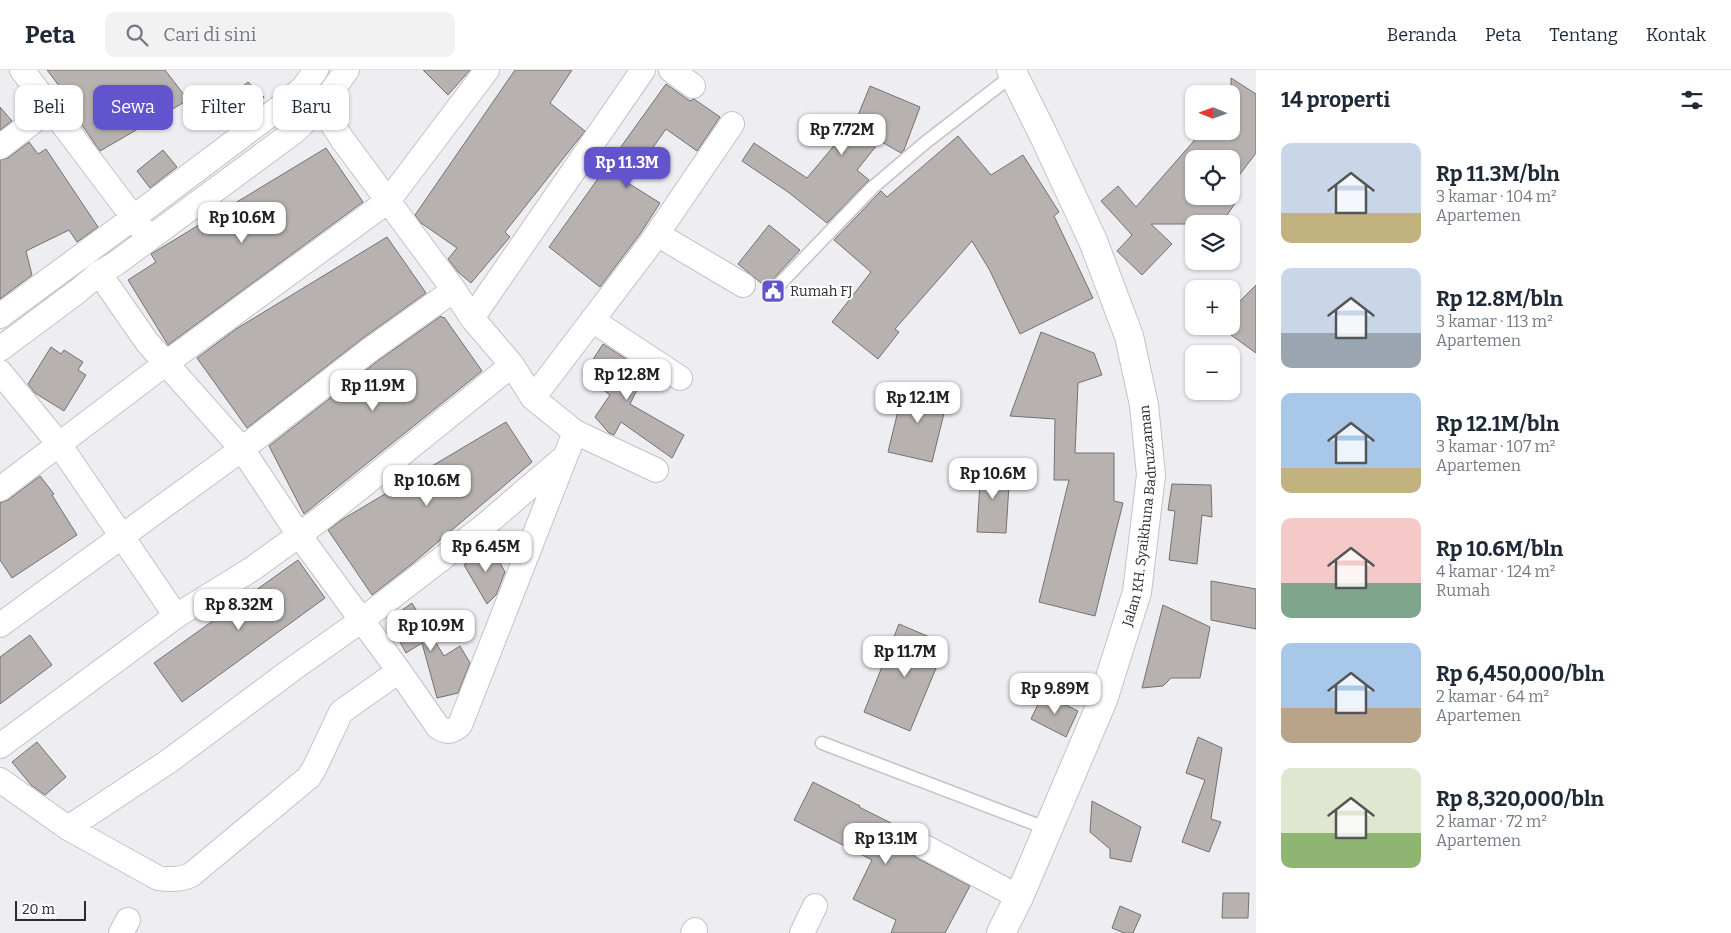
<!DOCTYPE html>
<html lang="id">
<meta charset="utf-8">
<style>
:root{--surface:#fff;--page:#f2f2f3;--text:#1f2937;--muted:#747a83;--line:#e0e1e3;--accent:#6254cd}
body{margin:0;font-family:Bitter,serif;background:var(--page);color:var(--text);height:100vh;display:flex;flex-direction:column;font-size:19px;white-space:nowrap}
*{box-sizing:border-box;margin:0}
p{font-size:16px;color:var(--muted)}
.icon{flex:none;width:28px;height:28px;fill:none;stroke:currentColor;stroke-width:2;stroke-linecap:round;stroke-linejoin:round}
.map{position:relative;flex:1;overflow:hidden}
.side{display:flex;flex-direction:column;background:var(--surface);width:475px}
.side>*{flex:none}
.top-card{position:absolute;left:15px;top:15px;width:475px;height:45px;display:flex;gap:10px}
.needle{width:32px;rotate:271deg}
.tools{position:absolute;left:1185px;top:15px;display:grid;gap:10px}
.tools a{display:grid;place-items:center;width:55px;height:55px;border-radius:10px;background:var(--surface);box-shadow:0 1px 4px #0004;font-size:25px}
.scale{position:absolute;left:15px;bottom:12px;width:71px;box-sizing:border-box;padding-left:5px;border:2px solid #2c2c2e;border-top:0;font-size:14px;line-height:18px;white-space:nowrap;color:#2c2c2e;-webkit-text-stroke:4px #fff;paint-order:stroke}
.price{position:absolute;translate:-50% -42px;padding:0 11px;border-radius:10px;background:#fff;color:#222;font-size:16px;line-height:32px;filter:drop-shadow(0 1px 2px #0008)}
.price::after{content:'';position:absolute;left:50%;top:30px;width:15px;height:11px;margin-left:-8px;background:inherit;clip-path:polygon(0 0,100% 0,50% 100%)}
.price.current{background:var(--accent);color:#fff}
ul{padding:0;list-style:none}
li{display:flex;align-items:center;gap:15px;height:125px;padding:0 25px}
li span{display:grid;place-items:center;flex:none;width:140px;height:100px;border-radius:10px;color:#555}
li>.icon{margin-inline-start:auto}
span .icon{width:60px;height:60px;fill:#fffc;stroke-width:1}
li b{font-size:21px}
h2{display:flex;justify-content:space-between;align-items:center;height:60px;padding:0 25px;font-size:21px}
.chip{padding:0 18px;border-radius:10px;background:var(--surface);box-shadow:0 1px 4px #0004;font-size:18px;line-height:45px}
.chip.current{background:var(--accent);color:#fff}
header{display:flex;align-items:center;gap:30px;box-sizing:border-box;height:70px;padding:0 25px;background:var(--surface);border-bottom:1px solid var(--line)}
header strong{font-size:24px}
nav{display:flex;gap:28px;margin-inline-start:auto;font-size:18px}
.search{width:350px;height:45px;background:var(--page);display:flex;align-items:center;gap:12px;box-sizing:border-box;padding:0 18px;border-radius:10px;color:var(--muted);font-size:19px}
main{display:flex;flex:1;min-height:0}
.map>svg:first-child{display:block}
</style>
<header>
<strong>Peta</strong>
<div class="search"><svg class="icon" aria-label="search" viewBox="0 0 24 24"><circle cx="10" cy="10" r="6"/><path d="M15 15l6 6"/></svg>Cari di sini</div>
<nav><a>Beranda</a><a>Peta</a><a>Tentang</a><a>Kontak</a></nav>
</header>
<main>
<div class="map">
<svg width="1256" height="863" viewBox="0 0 1256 863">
<rect width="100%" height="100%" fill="#ededf2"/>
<path fill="#b7b2b0" stroke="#76716f" d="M47 0H165L188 30 100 81 57 19 60 17Z
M423 0H470L448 25Z
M515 0H572L550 33 585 61 505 162 510 167 471 213 458 202 448 189 457 178 421 153 415 145Z
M1231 8 1256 24V83L1231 116V89H1194V126H1240L1221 154H1151L1172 174 1142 205 1117 181 1132 165 1101 131 1118 116 1136 137 1193 72 1200 61H1231Z
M248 12 264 27 250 43 239 51 220 34Z
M666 14 690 31 694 29 720 47 697 81 666 59 628 113 660 133 640 164 600 217 549 177Z
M870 16 920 37 904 80 901 83 880 71 857 100 869 110 827 153 788 122 742 91 754 73 807 108 843 65 848 70Z
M0 37 12 51 0 60Z
M958 66 991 105 1023 85 1059 142 1054 146 1093 228 1020 264 989 199 972 171 895 259 899 262 878 289 832 252 871 202 834 170 881 121 887 127Z
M29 72 38 84 46 79 98 157 77 172 69 160 26 181 32 205 0 229V90L8 88Z
M326 78 363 132 168 275 128 210 156 192 151 184Z
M163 80 177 97 150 118 137 101Z
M769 155 800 180 766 217 738 194Z
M387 167 426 223 363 268 247 358 197 288 236 259Z
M1256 215V283L1231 265V240Z
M441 246 443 248 444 247 482 301 304 444 269 376 379 290Z
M1041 262 1094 283 1102 305 1078 313 1075 383H1114V431L1123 433 1095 546 1039 532 1069 410H1054L1055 349 1010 346Z
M603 274 646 302 630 334 684 365 672 388 621 352 614 365 609 363 595 347 610 325 583 305Z
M51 277 61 284 64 280 83 292 78 300 86 305 64 341 35 323 28 314Z
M904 316 948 327 932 392 888 382Z
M506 352 532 392 412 494 372 525 328 460 343 449Z
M981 397 1010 399 1006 463 977 462Z
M40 406 54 424 52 425 77 465 12 508 0 490V433L8 430Z
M1172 414 1211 415 1212 447 1202 445 1197 494 1169 490 1175 441 1168 440Z
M490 475 505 502 496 525 487 534 464 495Z
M298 490 325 528 182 632 154 593Z
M1211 511 1256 519V559L1211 550Z
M412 533 444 586 460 576 470 593 458 623 437 628 422 573 406 583 388 550Z
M1163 535 1210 557 1200 608H1171L1163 616 1142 618Z
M899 554 946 574 910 661 864 642Z
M30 565 52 595 0 634V587Z
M1043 624 1078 641 1066 667 1031 649Z
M1198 667 1222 678 1211 749 1221 752 1209 782 1182 772 1205 710 1186 703Z
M37 672 66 707 45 725 31 715 12 692Z
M813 712 860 736 859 737 915 765 911 769 909 776 912 784 917 788 970 816 945 863H891L896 850 853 829 872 790 794 750Z
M1092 731 1141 757 1131 792 1110 788V779L1090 762Z
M1223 823H1249L1248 848H1222Z
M1120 836 1141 845 1133 863H1124L1112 858Z"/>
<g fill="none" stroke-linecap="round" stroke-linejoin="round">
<g stroke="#c2c2c7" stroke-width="15">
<path id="service" d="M773 221 872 118 926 72 1014 4
M822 673 1048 759"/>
</g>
<g stroke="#c2c2c7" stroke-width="26">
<path id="minor" d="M22 0 142 159
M671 0 693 16
M0 77 51 38
M657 164 743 215
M454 220 472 248 512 295 326 445 299 465 399 601 438 657C447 663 452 662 460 655L575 362 533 328 512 295
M0 246 118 159 283 35 303 18 316 0
M472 248 643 0
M592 250 680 308
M0 279 78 221 99 203 115 194 295 61 321 36 347 0
M0 302 59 374 176 546 252 499 299 465 242 379 147 272 99 203
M533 328 651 173 732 54
M575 362 656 400
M0 419 165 294 388 131 487 0
M0 555 242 379 371 279 454 220 342 69 321 36 303 18
M0 676 176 546
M0 710 68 758 158 808C170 810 180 810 191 805L309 707 315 697 341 642 399 601
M68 758 169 691 294 598 362 550 484 456 561 390
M923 776 1019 827
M121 863 128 850
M693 863 695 860
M802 863 815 836"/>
</g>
<g stroke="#c2c2c7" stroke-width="30">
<g id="secondary">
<path id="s1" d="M1001 863 1019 827 1103 630 1137 522 1151 405 1144 335 1129 266 1093 171 1043 64 1011 0"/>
</g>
</g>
<use href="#service" stroke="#fff" stroke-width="12"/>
<use href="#minor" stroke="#fff" stroke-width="24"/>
<use href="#secondary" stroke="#fff" stroke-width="28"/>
</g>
<defs>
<g id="civic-square" transform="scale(1.25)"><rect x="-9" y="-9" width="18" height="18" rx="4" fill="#6254cd" stroke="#fff"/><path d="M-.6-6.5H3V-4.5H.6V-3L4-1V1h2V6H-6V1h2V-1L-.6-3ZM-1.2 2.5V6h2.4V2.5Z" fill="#fff"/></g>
</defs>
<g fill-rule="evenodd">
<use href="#civic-square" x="773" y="221"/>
</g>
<g text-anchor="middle" stroke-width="4.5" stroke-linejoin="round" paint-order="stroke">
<g font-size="14" fill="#2c2c2e" stroke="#fff" text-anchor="start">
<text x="790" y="226">Rumah FJ</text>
</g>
<g font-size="14" fill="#2c2c2e" stroke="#fff">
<text dy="5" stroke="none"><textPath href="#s1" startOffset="444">Jalan KH. Syaikhuna Badruzzaman</textPath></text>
</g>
</g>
</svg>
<div class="tools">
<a><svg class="needle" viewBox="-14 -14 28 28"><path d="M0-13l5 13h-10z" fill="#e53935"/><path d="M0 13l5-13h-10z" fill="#747a83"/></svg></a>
<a><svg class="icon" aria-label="locate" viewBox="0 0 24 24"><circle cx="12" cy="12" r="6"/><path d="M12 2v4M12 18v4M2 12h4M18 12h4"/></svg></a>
<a><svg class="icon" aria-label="layers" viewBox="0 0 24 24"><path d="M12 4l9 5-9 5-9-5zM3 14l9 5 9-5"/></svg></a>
<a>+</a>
<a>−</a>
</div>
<div class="scale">20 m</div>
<b class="price" style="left:842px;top:86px">Rp 7.72M</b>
<b class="price current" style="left:627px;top:119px">Rp 11.3M</b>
<b class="price" style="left:242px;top:174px">Rp 10.6M</b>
<b class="price" style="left:627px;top:331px">Rp 12.8M</b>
<b class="price" style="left:373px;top:342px">Rp 11.9M</b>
<b class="price" style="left:918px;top:354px">Rp 12.1M</b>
<b class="price" style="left:993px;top:430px">Rp 10.6M</b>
<b class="price" style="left:427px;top:437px">Rp 10.6M</b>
<b class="price" style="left:486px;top:503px">Rp 6.45M</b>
<b class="price" style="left:239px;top:561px">Rp 8.32M</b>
<b class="price" style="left:431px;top:582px">Rp 10.9M</b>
<b class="price" style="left:905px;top:608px">Rp 11.7M</b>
<b class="price" style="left:1055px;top:645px">Rp 9.89M</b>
<b class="price" style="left:886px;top:795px">Rp 13.1M</b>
<div class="top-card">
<a class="chip">Beli</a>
<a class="chip current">Sewa</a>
<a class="chip">Filter</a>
<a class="chip">Baru</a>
</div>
</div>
<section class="side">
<h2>14 properti<svg class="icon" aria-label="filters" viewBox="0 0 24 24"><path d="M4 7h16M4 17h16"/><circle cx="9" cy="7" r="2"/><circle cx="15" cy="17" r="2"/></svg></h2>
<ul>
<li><span style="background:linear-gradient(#c9d6e8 70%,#c2b280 0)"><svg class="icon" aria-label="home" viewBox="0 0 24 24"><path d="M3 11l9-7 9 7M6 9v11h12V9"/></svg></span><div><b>Rp 11.3M/bln</b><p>3 kamar · 104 m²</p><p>Apartemen</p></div></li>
<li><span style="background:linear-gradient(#c9d6e8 65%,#9aa5b1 0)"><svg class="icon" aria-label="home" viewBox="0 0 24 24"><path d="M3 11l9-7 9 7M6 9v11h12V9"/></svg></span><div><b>Rp 12.8M/bln</b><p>3 kamar · 113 m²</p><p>Apartemen</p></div></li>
<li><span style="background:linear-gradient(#a9c7e8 75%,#c2b280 0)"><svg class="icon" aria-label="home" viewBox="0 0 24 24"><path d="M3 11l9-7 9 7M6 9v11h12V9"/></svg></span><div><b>Rp 12.1M/bln</b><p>3 kamar · 107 m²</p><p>Apartemen</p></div></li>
<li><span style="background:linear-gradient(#f6c9c9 65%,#7fa58c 0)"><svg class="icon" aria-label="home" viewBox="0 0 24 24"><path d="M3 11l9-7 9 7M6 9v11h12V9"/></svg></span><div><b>Rp 10.6M/bln</b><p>4 kamar · 124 m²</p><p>Rumah</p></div></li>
<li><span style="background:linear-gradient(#a9c7e8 65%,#b9a48a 0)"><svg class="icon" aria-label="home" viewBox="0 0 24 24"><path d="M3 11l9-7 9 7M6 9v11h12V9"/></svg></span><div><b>Rp 6,450,000/bln</b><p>2 kamar · 64 m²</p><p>Apartemen</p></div></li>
<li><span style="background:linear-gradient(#dfe7d0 65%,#8fb573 0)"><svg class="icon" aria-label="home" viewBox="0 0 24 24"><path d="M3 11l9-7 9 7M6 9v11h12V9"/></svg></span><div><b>Rp 8,320,000/bln</b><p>2 kamar · 72 m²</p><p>Apartemen</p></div></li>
</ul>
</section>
</main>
